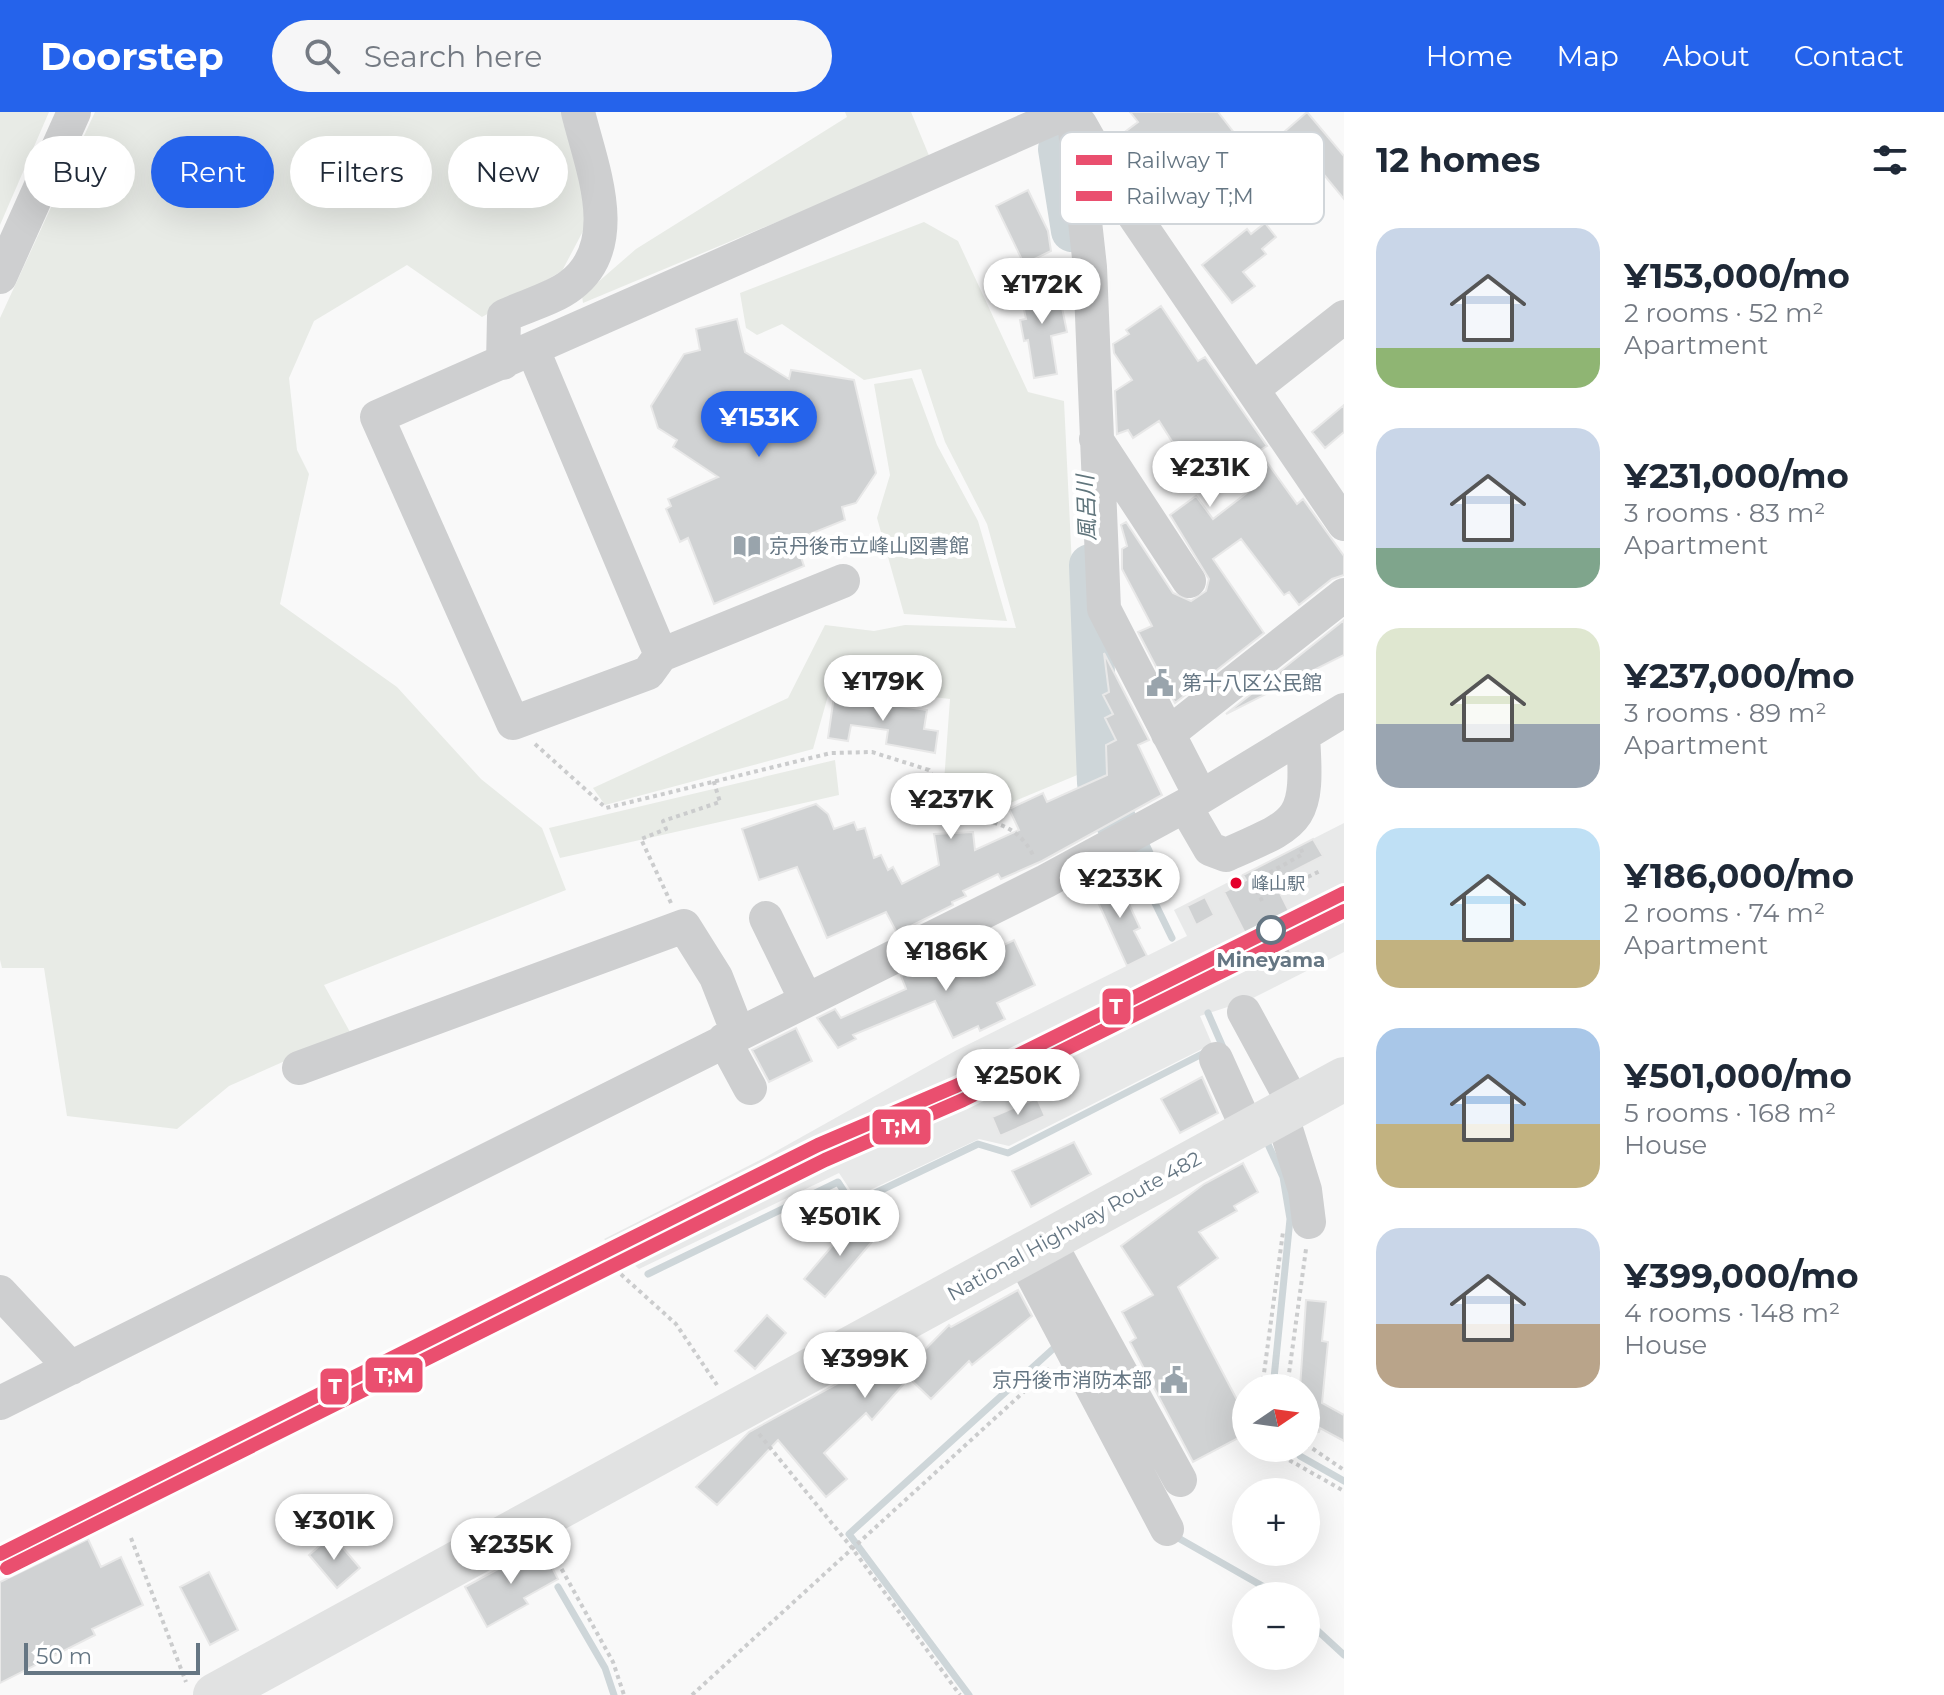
<!DOCTYPE html>
<meta charset="utf-8">
<style>
:root{--surface:#fff;--page:#f6f6f7;--text:#1f2937;--muted:#747a83;--accent:#2563eb}
body{margin:0;font-family:Montserrat,"Noto Sans JP",sans-serif;background:var(--page);color:var(--text);height:100vh;display:flex;flex-direction:column;font-size:30px;white-space:nowrap}
*{box-sizing:border-box;margin:0}
p{font-size:26px;color:var(--muted)}
.icon{flex:none;width:44px;height:44px;fill:none;stroke:currentColor;stroke-width:2;stroke-linecap:round;stroke-linejoin:round}
.map{position:relative;flex:1;overflow:hidden}
.panel{display:flex;flex-direction:column;background:var(--surface);width:600px}
.panel>*{flex:none}
.banner{position:absolute;left:24px;top:24px;width:760px;height:72px;display:flex;gap:16px}
.needle{width:52px;rotate:77deg}
.controls{position:absolute;left:1232px;top:1262px;display:grid;gap:16px}
.controls a{display:grid;place-items:center;width:88px;height:88px;border-radius:50%;background:var(--surface);box-shadow:0 8px 32px #0002;font-size:40px}
.scale{position:absolute;left:24px;bottom:20px;width:176px;box-sizing:border-box;padding-left:8px;border:4px solid #657683;border-top:0;font-size:22px;line-height:28px;white-space:nowrap;color:#657683;-webkit-text-stroke:6px #fff;paint-order:stroke}
.price{position:absolute;translate:-50% -68px;padding:0 18px;border-radius:28px;background:#fff;color:#222;font-size:26px;line-height:52px;filter:drop-shadow(0 2px 4px #0008)}
.price::after{content:'';position:absolute;left:50%;top:48px;width:24px;height:18px;margin-left:-12px;background:inherit;clip-path:polygon(0 0,100% 0,50% 100%)}
.price.active{background:var(--accent);color:#fff}
ul{padding:0;list-style:none}
li{display:flex;align-items:center;gap:24px;height:200px;padding:0 32px}
li span{display:grid;place-items:center;flex:none;width:224px;height:160px;border-radius:24px;color:#555}
li>.icon{margin-inline-start:auto}
span .icon{width:96px;height:96px;fill:#fffc;stroke-width:1}
li b{font-size:34px}
h2{display:flex;justify-content:space-between;align-items:center;height:96px;padding:0 32px;font-size:34px}
.pill{padding:0 28px;border-radius:36px;background:var(--surface);box-shadow:0 8px 32px #0002;font-size:28px;line-height:72px}
.pill.active{background:var(--accent);color:#fff}
header{display:flex;align-items:center;gap:48px;box-sizing:border-box;height:112px;padding:0 40px;background:var(--accent);color:#fff}
header strong{font-size:38px}
nav{display:flex;gap:44px;margin-inline-start:auto;font-size:28px}
.search{width:560px;height:72px;background:var(--page);display:flex;align-items:center;gap:20px;box-sizing:border-box;padding:0 28px;border-radius:44px;color:var(--muted);font-size:30px}
main{display:flex;flex:1;min-height:0}
.map>svg:first-child{display:block}
</style>
<header>
<strong>Doorstep</strong>
<div class="search"><svg class="icon" aria-label="search" viewBox="0 0 24 24"><circle cx="10" cy="10" r="6"/><path d="M15 15l6 6"/></svg>Search here</div>
<nav><a>Home</a><a>Map</a><a>About</a><a>Contact</a></nav>
</header>
<main>
<div class="map">
<svg width="1344" height="1583" viewBox="0 0 1344 1583">
<rect width="100%" height="100%" fill="#f9f9f9"/>
<path fill="#e8e9e9" d="M1344 711V840L1249 888 1200 904 1212 932 1009 1034 979 1027 855 1085 839 1061 639 1157 604 1127 764 1046 955 939 1187 824 1174 798Z"/>
<path fill="#e8ebe6" d="M0 0H49L0 113Z
M95 0H565L591 104 562 159 482 205 407 153 314 209 289 266 297 338 309 362 280 492 397 575 481 667 542 716 566 778 324 873 350 920 229 974 177 1017 67 1004 44 856H2L0 848V206Z
M845 0H911L930 46 583 191 582 184 636 137 847 5Z
M924 110 958 129 1028 280 1064 289 1082 661 991 699 944 670 950 587 831 573 813 637 605 693 593 676 788 586 825 513 874 519 905 513 1016 516 987 412 945 330 921 257 864 268 782 212 757 223 746 216 740 181Z
M912 266 937 333 978 409 1007 509 904 502 877 406 890 363 874 272Z
M835 648 839 683 560 746 549 716Z"/>
<g fill="none" stroke-linecap="round" stroke-linejoin="round">
<path stroke="#ced6d9" stroke-width="7" d="M1134 748 1172 826
M1208 901 1225 940
M1266 1028 1283 1065 1290 1107 1273 1276
M648 1162 838 1070 852 1092 978 1032 1008 1041 1208 939
M1294 1336 1300 1344 1344 1369
M1176 1420 1180 1427 1280 1484
M558 1475 605 1556 614 1583
M1306 1508 1344 1543
M969 1583 849 1422 1054 1236"/>
<path stroke="#ced6d9" stroke-width="42" d="M1059 37 1072 119
M1090 453 1098 671 1134 748"/>
</g>
<path fill="#d0d2d3" stroke="#e8e8e8" stroke-width="2" d="M1130 0H1218L1242 31 1170 86 1150 59 1142 65 1114 28 1138 10Z
M1307 0 1344 44V87L1325 64 1317 71 1296 45 1262 72 1249 57 1286 25 1283 21Z
M1028 78 1048 119 1051 139 1024 152 996 94Z
M1265 111 1276 125 1262 137 1266 142 1243 160 1255 174 1232 191 1202 153 1247 117 1251 122Z
M1057 171 1067 220 1051 224 1057 262 1034 266 1028 228 1024 229 1020 208 1026 207 1020 178Z
M1161 194 1198 249 1205 245 1267 334 1259 339 1297 392 1303 387 1344 444V463L1332 467 1299 493 1289 480 1284 483 1241 427 1213 447 1264 521 1175 591 1138 520 1152 514 1122 457V437L1127 434 1121 413 1126 410 1173 481 1191 489 1206 479 1209 467 1170 403 1196 384 1213 407 1248 380 1222 345 1194 364 1159 309 1133 326 1128 318 1117 322 1115 279 1132 268 1114 241 1113 232 1129 222 1126 218Z
M737 207 745 240 789 267 791 258 854 268 876 361 856 391 842 395 845 408 795 428 804 454 714 492 688 426 680 430 666 397 671 394 668 387 718 365 673 335 677 328 658 316 651 294 684 242 700 238 696 217Z
M1344 293V320L1325 336 1312 320Z
M1344 508V543L1226 602Z
M1104 541 1149 628 1138 633 1162 683 1042 749 1001 767 998 762 963 779 966 784 952 790 953 793 897 821 886 800 827 826 797 755 759 768 742 717 816 692 828 702 834 717 854 710 857 718 865 716 874 746 881 743 888 758 893 755 902 772 939 753 934 722 973 720 975 738 1019 718 1009 697 1043 681 1047 690 1107 663 1106 633 1116 628 1105 606 1113 602 1103 583 1109 580Z
M834 584 927 598 924 617 938 619 935 641 886 632 888 618 851 613 848 629 828 626Z
M1313 727 1323 744 1274 769 1300 821 1256 843 1224 780 1246 768 1243 763Z
M1117 766 1140 816 1134 819 1147 844 1127 854 1092 777Z
M1205 785 1214 803 1196 813 1187 794Z
M1014 828 1035 873 997 891 1005 907 980 919 978 914 953 926 935 889 853 923 856 927 838 936 817 906 835 897 841 906 906 877 901 864 969 830 977 846Z
M796 916 812 949 769 970 752 938Z
M1202 965 1218 1001 1180 1021 1161 987Z
M1037 986 1045 1004 1000 1024 992 1005Z
M1074 1030 1091 1062 1031 1095 1012 1059Z
M1243 1051 1258 1080 1234 1094 1237 1099 1199 1120 1218 1146 1178 1175 1246 1305V1322L1193 1350 1130 1230 1136 1226 1122 1200 1153 1183 1121 1134 1204 1072Z
M855 1107 876 1125 825 1185 804 1167Z
M1018 1178 1032 1204 972 1253 969 1249 931 1287 909 1266 872 1308 866 1301 824 1341 847 1367 826 1385 778 1328 717 1393 696 1375 749 1320 895 1240 907 1256 949 1213 951 1215Z
M1306 1188 1326 1190 1322 1229 1328 1230 1322 1291 1344 1303V1329L1320 1316 1319 1320 1306 1319V1276H1300Z
M767 1203 786 1221 755 1257 735 1239Z
M332 1423 360 1456 337 1476 309 1443Z
M88 1427 101 1455 121 1445 143 1493 92 1517 95 1523 0 1571V1470Z
M541 1434 558 1467 524 1486 528 1492 487 1515 465 1475Z
M209 1460 238 1518 210 1533 180 1475Z"/>
<g fill="none" stroke-linecap="round" stroke-linejoin="round">
<path stroke="#cbcccd" stroke-width="4" stroke-dasharray="4 4" stroke-linecap="butt" d="M535 632 606 696 831 641 872 640 929 658 952 702C987 710 1015 708 1033 743
M1279 779 1320 759
M1262 789 1253 770 1303 742 1301 737
M671 791 641 727 666 717 663 709 720 690 713 667
M1300 822 1340 803
M1283 830 1295 857
M615 1157 676 1212 717 1273
M1262 1276 1283 1120
M1287 1276 1306 1137
M759 1322 852 1436 960 1583
M1306 1332 1344 1358
M1279 1336 1289 1348 1344 1379
M131 1426 186 1570
M550 1436 613 1550 624 1583
M692 1583 1051 1255"/>
<path stroke="#cecfd0" stroke-width="34" d="M1073 0 1090 155 1104 497 1201 685
M1080 12 1122 86 1344 412
M0 165 74 0
M533 238 661 543
M503 251 504 204C525 194 553 187 571 173 625 132 591 54 578 0
M1254 276 1344 205
M1096 327 1189 469
M843 469 661 543 648 561 513 611 377 305 1068 0
M1168 622 1344 483
M1185 694 1210 737 1226 743C1300 710 1309 711 1303 625
M766 806 805 886
M1244 900 1295 994
M724 928 750 976
M1216 947 1248 1018
M299 956 684 814 716 865 738 921
M1281 1001 1305 1078 1309 1110
M1048 1128 1180 1368
M1022 1143 1167 1417
M0 1180 71 1256
M0 1291 1046 769 1201 685 1344 598"/>
<path stroke="#e1e2e2" stroke-width="44" d="M215 1583 1344 967"/>
<g stroke="#fff" stroke-width="20">
<path id="rail-1" d="M0 1442 818 1033 956 974 1344 781"/>
</g>
<g stroke="#fff" stroke-width="20">
<path id="rail-2" d="M7 1456 825 1048 963 988 1344 799"/>
</g>
<use href="#rail-1" stroke="#ea4f6f" stroke-width="14"/>
<use href="#rail-2" stroke="#ea4f6f" stroke-width="14"/>
</g>
<defs>
<g id="library-bare" transform="scale(2.16)"><path d="M-6-4Q-3-5.5-.7-3.5V5Q-3 3-6 4ZM6-4Q3-5.5 .7-3.5V5Q3 3 6 4Z" fill="#99a4ac" stroke="#fff" stroke-width="2.5" paint-order="stroke"/></g>
<g id="civic-bare" transform="scale(2.16)"><path d="M-.6-6.5H3V-4.5H.6V-3L4-1V1h2V6H-6V1h2V-1L-.6-3ZM-1.2 2.5V6h2.4V2.5Z" fill="#99a4ac" stroke="#fff" stroke-width="2.5" paint-order="stroke"/></g>
</defs>
<g fill-rule="evenodd">
<use href="#library-bare" x="747" y="434"/>
<use href="#civic-bare" x="1160" y="571"/>
<use href="#civic-bare" x="1174" y="1268"/>
</g>
<circle fill="#e4002b" stroke="#fff" stroke-width="3" cx="1236" cy="771" r="7"/>
<circle fill="#fff" stroke="#657683" stroke-width="4" cx="1271" cy="818" r="13"/>
<g text-anchor="middle" stroke-width="8" stroke-linejoin="round" paint-order="stroke">
<g font-size="18" fill="#657683" stroke="#fff" text-anchor="start">
<text x="1251" y="778">峰山駅</text>
</g>
<g font-size="20" fill="#657683" stroke="#fff" text-anchor="start">
<text x="769" y="441">京丹後市立峰山図書館</text>
<text x="1182" y="578">第十八区公民館</text>
<text x="1152" y="1275" text-anchor="end">京丹後市消防本部</text>
</g>
<g font-size="20" font-weight="bold" fill="#657683" stroke="#fff">
<text x="1271" y="855">Mineyama</text>
</g>
<g font-size="20" fill="#657683" stroke="#fff">
<text transform="translate(1074 1114) rotate(-29)" y="7">National Highway Route 482</text>
</g>
<g font-size="22" font-style="italic" fill="#60757c" stroke="#fff">
<text transform="translate(1086 396) rotate(-92)" y="8">風呂川</text>
</g>
</g>
<rect x="1060" y="20" width="264" height="92" rx="12" fill="#fff" stroke="#d1d6da" stroke-width="2"/>
<rect x="1076" y="43" width="36" height="10" fill="#ea4f6f"/>
<rect x="1076" y="79" width="36" height="10" fill="#ea4f6f"/>
<g font-size="22" fill="#657683">
<text x="1126" y="56">Railway T</text>
<text x="1126" y="92">Railway T;M</text>
</g>
<g stroke="#fff" stroke-width="3">
<rect x="1101" y="875" width="31" height="39" rx="8" fill="#ea4f6f"/>
<rect x="871" y="996" width="61" height="38" rx="8" fill="#ea4f6f"/>
<rect x="364" y="1244" width="60" height="38" rx="8" fill="#ea4f6f"/>
<rect x="319" y="1255" width="31" height="39" rx="8" fill="#ea4f6f"/>
</g>
<g font-size="22" text-anchor="middle" font-weight="bold" fill="#fff">
<text x="1116" y="902">T</text>
<text x="901" y="1022">T;M</text>
<text x="394" y="1271">T;M</text>
<text x="335" y="1282">T</text>
</g>
</svg>
<div class="controls">
<a><svg class="needle" viewBox="-14 -14 28 28"><path d="M0-13l5 13h-10z" fill="#e53935"/><path d="M0 13l5-13h-10z" fill="#747a83"/></svg></a>
<a>+</a>
<a>−</a>
</div>
<div class="scale">50 m</div>
<b class="price" style="left:1042px;top:214px">¥172K</b>
<b class="price active" style="left:759px;top:347px">¥153K</b>
<b class="price" style="left:1210px;top:397px">¥231K</b>
<b class="price" style="left:883px;top:611px">¥179K</b>
<b class="price" style="left:951px;top:729px">¥237K</b>
<b class="price" style="left:1120px;top:808px">¥233K</b>
<b class="price" style="left:946px;top:881px">¥186K</b>
<b class="price" style="left:1018px;top:1005px">¥250K</b>
<b class="price" style="left:840px;top:1146px">¥501K</b>
<b class="price" style="left:865px;top:1288px">¥399K</b>
<b class="price" style="left:334px;top:1450px">¥301K</b>
<b class="price" style="left:511px;top:1474px">¥235K</b>
<div class="banner">
<a class="pill">Buy</a>
<a class="pill active">Rent</a>
<a class="pill">Filters</a>
<a class="pill">New</a>
</div>
</div>
<section class="panel">
<h2>12 homes<svg class="icon" aria-label="filters" viewBox="0 0 24 24"><path d="M4 7h16M4 17h16"/><circle cx="9" cy="7" r="2"/><circle cx="15" cy="17" r="2"/></svg></h2>
<ul>
<li><span style="background:linear-gradient(#c9d6e8 75%,#8fb573 0)"><svg class="icon" aria-label="home" viewBox="0 0 24 24"><path d="M3 11l9-7 9 7M6 9v11h12V9"/></svg></span><div><b>¥153,000/mo</b><p>2 rooms · 52 m²</p><p>Apartment</p></div></li>
<li><span style="background:linear-gradient(#c9d6e8 75%,#7fa58c 0)"><svg class="icon" aria-label="home" viewBox="0 0 24 24"><path d="M3 11l9-7 9 7M6 9v11h12V9"/></svg></span><div><b>¥231,000/mo</b><p>3 rooms · 83 m²</p><p>Apartment</p></div></li>
<li><span style="background:linear-gradient(#dfe7d0 60%,#9aa5b1 0)"><svg class="icon" aria-label="home" viewBox="0 0 24 24"><path d="M3 11l9-7 9 7M6 9v11h12V9"/></svg></span><div><b>¥237,000/mo</b><p>3 rooms · 89 m²</p><p>Apartment</p></div></li>
<li><span style="background:linear-gradient(#bfe0f5 70%,#c2b280 0)"><svg class="icon" aria-label="home" viewBox="0 0 24 24"><path d="M3 11l9-7 9 7M6 9v11h12V9"/></svg></span><div><b>¥186,000/mo</b><p>2 rooms · 74 m²</p><p>Apartment</p></div></li>
<li><span style="background:linear-gradient(#a9c7e8 60%,#c2b280 0)"><svg class="icon" aria-label="home" viewBox="0 0 24 24"><path d="M3 11l9-7 9 7M6 9v11h12V9"/></svg></span><div><b>¥501,000/mo</b><p>5 rooms · 168 m²</p><p>House</p></div></li>
<li><span style="background:linear-gradient(#c9d6e8 60%,#b9a48a 0)"><svg class="icon" aria-label="home" viewBox="0 0 24 24"><path d="M3 11l9-7 9 7M6 9v11h12V9"/></svg></span><div><b>¥399,000/mo</b><p>4 rooms · 148 m²</p><p>House</p></div></li>
</ul>
</section>
</main>
